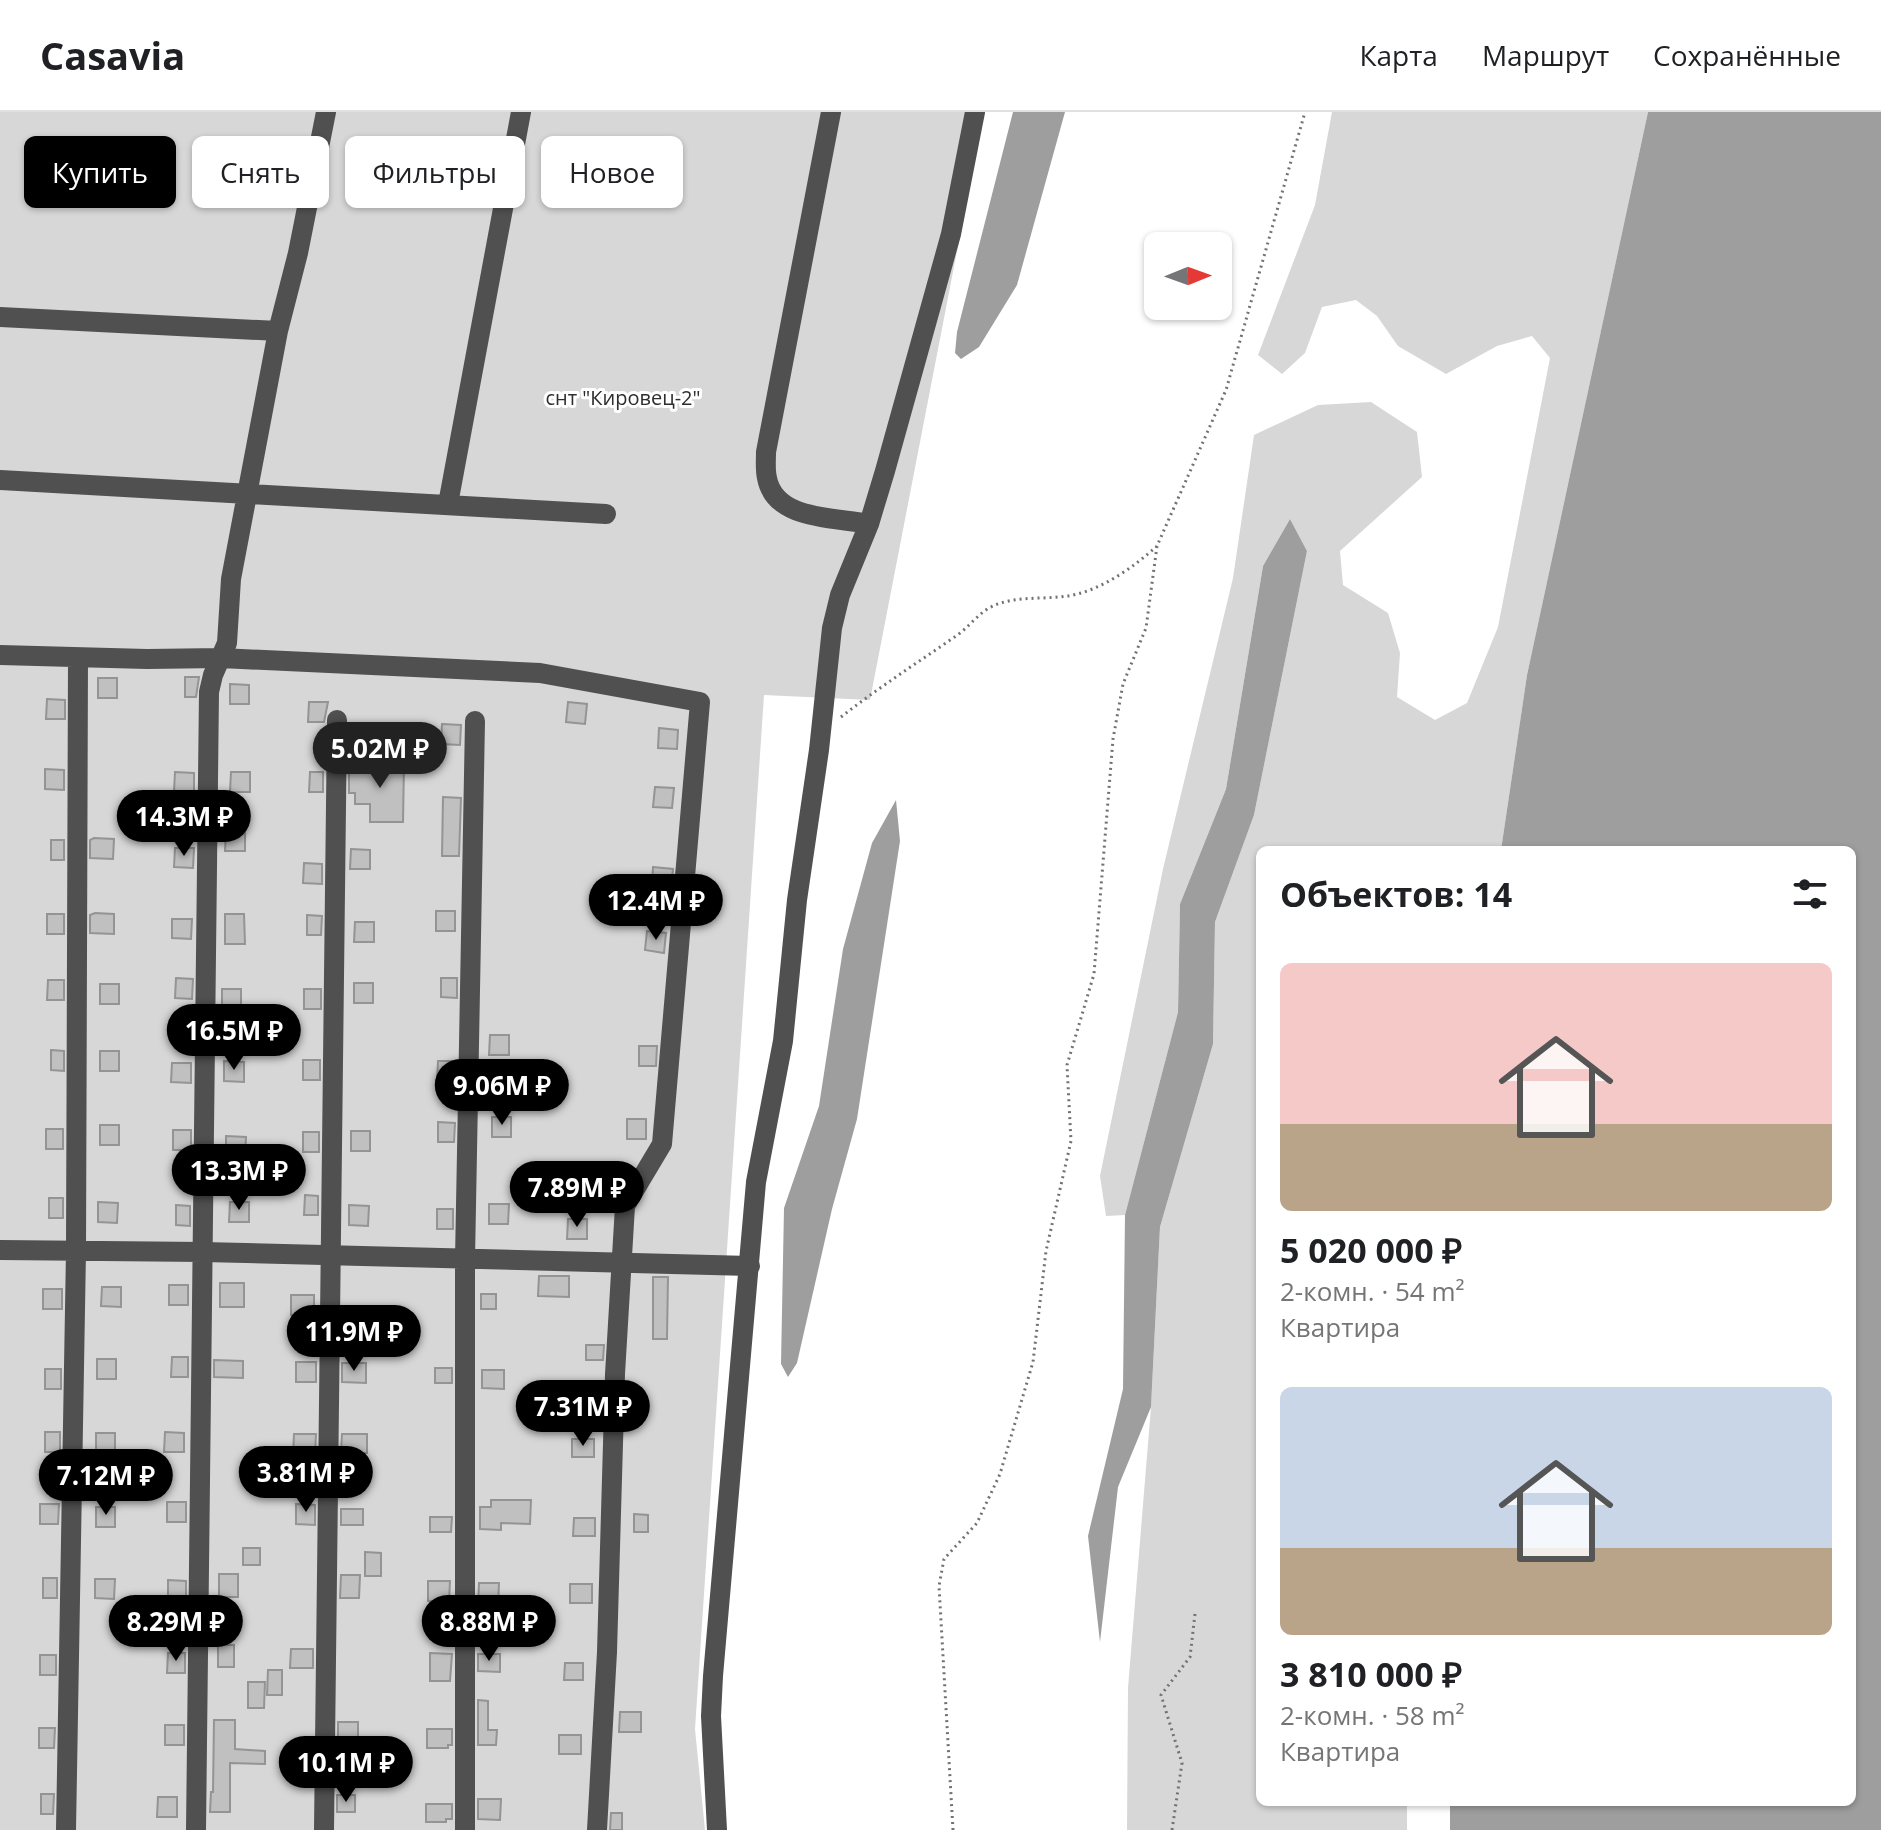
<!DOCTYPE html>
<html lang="ru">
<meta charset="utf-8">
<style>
:root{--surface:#fff;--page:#f6f6f6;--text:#202124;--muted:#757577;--line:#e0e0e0;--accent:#000}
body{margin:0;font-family:"Open Sans",sans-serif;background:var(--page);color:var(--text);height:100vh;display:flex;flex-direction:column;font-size:30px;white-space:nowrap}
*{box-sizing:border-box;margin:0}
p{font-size:26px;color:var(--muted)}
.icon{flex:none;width:44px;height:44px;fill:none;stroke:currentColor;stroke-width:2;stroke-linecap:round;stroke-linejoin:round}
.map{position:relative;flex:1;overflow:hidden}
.panel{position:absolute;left:1256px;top:734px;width:600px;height:960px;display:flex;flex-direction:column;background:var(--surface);border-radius:12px;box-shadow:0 2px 6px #0004}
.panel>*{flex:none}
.guide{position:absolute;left:24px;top:24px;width:760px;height:72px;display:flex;gap:16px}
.needle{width:52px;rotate:89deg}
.buttons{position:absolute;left:1144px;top:120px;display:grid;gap:16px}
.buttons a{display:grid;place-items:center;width:88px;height:88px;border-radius:12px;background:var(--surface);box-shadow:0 2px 6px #0004;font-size:40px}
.price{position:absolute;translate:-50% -68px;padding:0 18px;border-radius:28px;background:var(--accent);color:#fff;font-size:26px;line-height:52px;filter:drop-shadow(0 2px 4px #0008)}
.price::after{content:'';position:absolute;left:50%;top:48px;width:24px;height:18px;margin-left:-12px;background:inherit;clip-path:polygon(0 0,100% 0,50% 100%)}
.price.selected{background:#222;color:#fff}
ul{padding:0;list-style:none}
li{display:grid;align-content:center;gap:16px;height:424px;padding:0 24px}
li span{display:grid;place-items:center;height:248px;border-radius:12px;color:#555}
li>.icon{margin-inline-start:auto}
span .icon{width:144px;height:144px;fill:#fffc;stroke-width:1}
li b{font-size:34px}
h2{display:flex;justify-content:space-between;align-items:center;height:96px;padding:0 24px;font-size:34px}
.tag{padding:0 28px;border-radius:12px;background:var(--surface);box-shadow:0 2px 6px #0004;font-size:28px;line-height:72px}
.tag.selected{background:var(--accent);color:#fff}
header{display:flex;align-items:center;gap:48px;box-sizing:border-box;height:112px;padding:0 40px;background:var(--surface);border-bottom:2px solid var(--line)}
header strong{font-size:38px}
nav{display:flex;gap:44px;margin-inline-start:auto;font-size:28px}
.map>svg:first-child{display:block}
</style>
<header>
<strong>Casavia</strong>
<nav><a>Карта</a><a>Маршрут</a><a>Сохранённые</a></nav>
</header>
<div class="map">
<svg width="1881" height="1718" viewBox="0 0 1881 1718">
<rect width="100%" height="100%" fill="#fff"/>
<path fill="#d7d7d7" d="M0 0H984L870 588 764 583 695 1617 705 1718H0Z
M1332 0H1648L1527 563 1501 738H1260V1690H1407V1718H1127L1128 1576 1151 1295 1160 1115 1213 932 1215 810 1254 703 1307 439 1290 407 1263 454 1226 677 1180 792 1178 900 1125 1103 1106 1104 1100 1064 1163 757 1233 466 1254 323 1318 293 1371 290 1417 320 1422 365 1340 439 1343 473 1388 501 1400 541 1397 585 1435 608 1467 591 1498 515 1550 246 1532 224 1497 234 1446 262 1398 234 1377 204 1356 188 1322 195 1305 241 1282 262 1258 243 1315 93Z"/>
<path fill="#9e9e9e" d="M1013 0H1065L1017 173 979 235 961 247 955 241 957 220Z
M1648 0H1881V1718H1450V1690H1852V738H1501L1527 563Z
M1290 407 1307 439 1254 703 1215 810 1213 932 1160 1115 1151 1295 1118 1375 1100 1530 1088 1424 1123 1277 1125 1103 1178 900 1180 792 1226 677 1263 454Z
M896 688 900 729 857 1007 832 1097 797 1251 788 1265 781 1252 784 1096 819 994 843 837 872 731Z"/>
<path fill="#c0c0c0" stroke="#949494" stroke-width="2" d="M185 565H199L196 585H185Z
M98 566H117V586H98Z
M230 572 249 573V592H230Z
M47 587 65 588V607H46Z
M309 590H328L324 610H308Z
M568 590 587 592 585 612 566 610Z
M442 612 461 613 460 633 441 632Z
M659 616 678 618 677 637 658 636Z
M404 651 403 710H370V692H355V681H349V661H354V652Z
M45 657 64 658V678L45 677Z
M175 660 194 661V681L174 680Z
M231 660H250V680H230Z
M310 660H323V680H309Z
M655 675 674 676 672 696 653 695Z
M443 685 461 686 459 744H442Z
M226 719H245V739H225Z
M94 726 114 727 113 747 90 746V728Z
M51 728H64V748H51Z
M175 736H194L193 756 174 755Z
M351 737 370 738V757H350Z
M304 751 322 752V772L303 771Z
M653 755 673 757 671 776 652 775Z
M436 799H455V819H436Z
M95 801 114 802V822L90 821V803Z
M47 802H64V822H47Z
M225 802H244L245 832H225Z
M307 803 322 804 321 823H307Z
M172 807H192L191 827 172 826Z
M355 810H374V830H354Z
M647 819 666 821 664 841 645 838Z
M176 866 193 867 192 887 175 886Z
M441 866H457V886L441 885Z
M48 868H64V888H47Z
M354 871H373V891H354Z
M100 872H119V892H100Z
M222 877H241V897L222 896Z
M304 877H321V897H304Z
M490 923H509V943H489Z
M639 934H657L656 954H639Z
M51 938 64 939V959L51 958Z
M100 939H119V959H100Z
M303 948H320V968H303Z
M224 949 244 950V970L224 969Z
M438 949H456L455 969H437Z
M172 951H191V971L171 970Z
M492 1005H511V1025H492Z
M627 1007H646V1027H627Z
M438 1010 455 1011 454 1030H438Z
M100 1013H119V1033H100Z
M46 1017H63V1037H46Z
M173 1018H191V1038H173Z
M351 1019H370V1039H351Z
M303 1020H319V1040H303Z
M226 1024 246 1025 245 1044H226Z
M305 1083 318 1084V1103H304Z
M49 1086H63V1106H49Z
M98 1090 118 1091 117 1111 98 1110Z
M230 1090H249V1110H229Z
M489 1092H509L508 1112H489Z
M176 1093 190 1094V1114L176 1113Z
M349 1093 369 1094 368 1114 349 1113Z
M437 1097H453V1117H437Z
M568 1107H587V1127H567Z
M539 1164H569V1185L538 1184Z
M653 1165H668L667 1227H653Z
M220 1171H244V1195H220Z
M169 1173H188V1193H169Z
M102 1175H121V1195L101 1194Z
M43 1177H62V1197H43Z
M481 1182H496V1197H481Z
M291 1183H314V1203H291Z
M586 1233H604L603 1248H586Z
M172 1245H188V1265H171Z
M97 1247H116V1267H97Z
M214 1248 243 1249V1266L214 1265Z
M296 1250H316V1270H296Z
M342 1251H366V1271L342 1270Z
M435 1256H452V1271H435Z
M45 1257H61V1277H45Z
M482 1258H504V1277L482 1276Z
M45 1320H60V1340H45Z
M165 1320 184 1321V1340H164Z
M96 1321H115V1341H96Z
M294 1322H316L315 1343H293Z
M342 1322H367V1341H341Z
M572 1327H594V1345H572Z
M491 1388H531L530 1412 501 1411V1418L480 1417V1395H491Z
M167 1390H186V1410H167Z
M40 1392H59L58 1412H40Z
M296 1392 315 1393V1413L296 1412Z
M96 1395H115V1415H96Z
M341 1397H363V1413H341Z
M634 1402 648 1403V1420H634Z
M430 1405H452L451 1420H430Z
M574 1406H595V1424H573Z
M243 1436H260V1453H243Z
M365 1440 381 1441V1464H365Z
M219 1462H238V1485H219Z
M341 1463H360L359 1486H340Z
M43 1466H57V1486H43Z
M95 1467H115L114 1487 95 1486Z
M168 1468 186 1469V1488H168Z
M428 1469H450L449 1489H428Z
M479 1471H499L498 1495H478Z
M570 1472H592V1491H570Z
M218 1533H234V1555H218Z
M291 1537H313V1556H290Z
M168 1541H185V1561H167Z
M430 1541 452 1542 450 1569H430Z
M478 1542H500V1560L478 1559Z
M40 1543H56V1563H40Z
M565 1551H583V1568H564Z
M268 1558H282V1583H267Z
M248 1570H265L264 1596H248Z
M478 1588 488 1589V1618H497L496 1633H478Z
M620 1600H641V1620H619Z
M214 1608H235V1637L265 1639V1652L230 1651V1700H210L211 1680H213Z
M338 1610H358V1626H338Z
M165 1613H184V1633H165Z
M39 1616H55L54 1636H39Z
M427 1617H452V1633H448V1636H427Z
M559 1623H581V1642H559Z
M41 1682H54L53 1702H41Z
M337 1683H355V1700H337Z
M158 1685H177V1705H157Z
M478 1687H501L500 1708 478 1707Z
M426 1692H452V1707H446V1710H426Z
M611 1701H622V1718H610Z"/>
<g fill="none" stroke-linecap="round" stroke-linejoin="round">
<path stroke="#727272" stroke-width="3" stroke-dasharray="2 4" stroke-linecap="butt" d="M841 605C878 576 917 551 956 524 968 516 977 503 989 496 1013 483 1041 488 1067 484 1099 480 1134 455 1157 434
M953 1718 939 1474 944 1447 977 1411 1000 1362 1033 1250 1046 1139 1071 1029 1067 953 1094 862 1113 627 1123 572 1146 516 1157 434 1226 278 1305 0
M1172 1718 1182 1651 1161 1583 1190 1545 1195 1502"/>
<path stroke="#505050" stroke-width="20" d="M831 0 766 340C766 348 765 358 767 366 775 409 836 405 869 412
M0 205 278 219
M0 368 606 402
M448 392 521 0
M0 543 147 547 221 546 540 561 700 590 662 1032 625 1094 615 1262 607 1540 597 1718
M0 1138 203 1140 750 1154
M66 1718 76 1139 78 546
M196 1718 209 580 213 563 227 531 231 467 278 219 298 141 326 0
M324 1718 337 608
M465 1718V1147L475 609
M717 1718 711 1604 713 1564 756 1070 783 929 797 788 819 638 832 516 840 483 869 412 885 359 951 122 975 0"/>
</g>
<g text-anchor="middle" stroke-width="6" stroke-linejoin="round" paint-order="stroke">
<g font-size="20" fill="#2e2e2e" stroke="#fff">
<text x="623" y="293">снт "Кировец-2"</text>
</g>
</g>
</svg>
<div class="buttons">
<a><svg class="needle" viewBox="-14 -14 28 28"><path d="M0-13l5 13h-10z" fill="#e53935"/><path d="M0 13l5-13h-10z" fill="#757577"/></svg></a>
</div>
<b class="price selected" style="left:380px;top:678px">5.02M ₽</b>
<b class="price" style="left:184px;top:746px">14.3M ₽</b>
<b class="price" style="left:656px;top:830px">12.4M ₽</b>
<b class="price" style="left:234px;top:960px">16.5M ₽</b>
<b class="price" style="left:502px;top:1015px">9.06M ₽</b>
<b class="price" style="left:239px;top:1100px">13.3M ₽</b>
<b class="price" style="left:577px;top:1117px">7.89M ₽</b>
<b class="price" style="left:354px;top:1261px">11.9M ₽</b>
<b class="price" style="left:583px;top:1336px">7.31M ₽</b>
<b class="price" style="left:306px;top:1402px">3.81M ₽</b>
<b class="price" style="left:106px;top:1405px">7.12M ₽</b>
<b class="price" style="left:176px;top:1551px">8.29M ₽</b>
<b class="price" style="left:489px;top:1551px">8.88M ₽</b>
<b class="price" style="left:346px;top:1692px">10.1M ₽</b>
<div class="guide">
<a class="tag selected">Купить</a>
<a class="tag">Снять</a>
<a class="tag">Фильтры</a>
<a class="tag">Новое</a>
</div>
<section class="panel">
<h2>Объектов: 14<svg class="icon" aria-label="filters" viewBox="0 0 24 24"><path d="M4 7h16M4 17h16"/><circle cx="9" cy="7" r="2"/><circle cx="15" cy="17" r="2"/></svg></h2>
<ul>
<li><span style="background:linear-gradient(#f6c9c9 65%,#b9a48a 0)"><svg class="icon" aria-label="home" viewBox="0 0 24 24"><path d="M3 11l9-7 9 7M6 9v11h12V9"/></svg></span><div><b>5 020 000 ₽</b><p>2-комн. · 54 m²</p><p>Квартира</p></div></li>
<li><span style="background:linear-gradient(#c9d6e8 65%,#b9a48a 0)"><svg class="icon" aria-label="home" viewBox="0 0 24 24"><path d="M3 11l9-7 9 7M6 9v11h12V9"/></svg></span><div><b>3 810 000 ₽</b><p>2-комн. · 58 m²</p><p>Квартира</p></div></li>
</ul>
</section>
</div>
